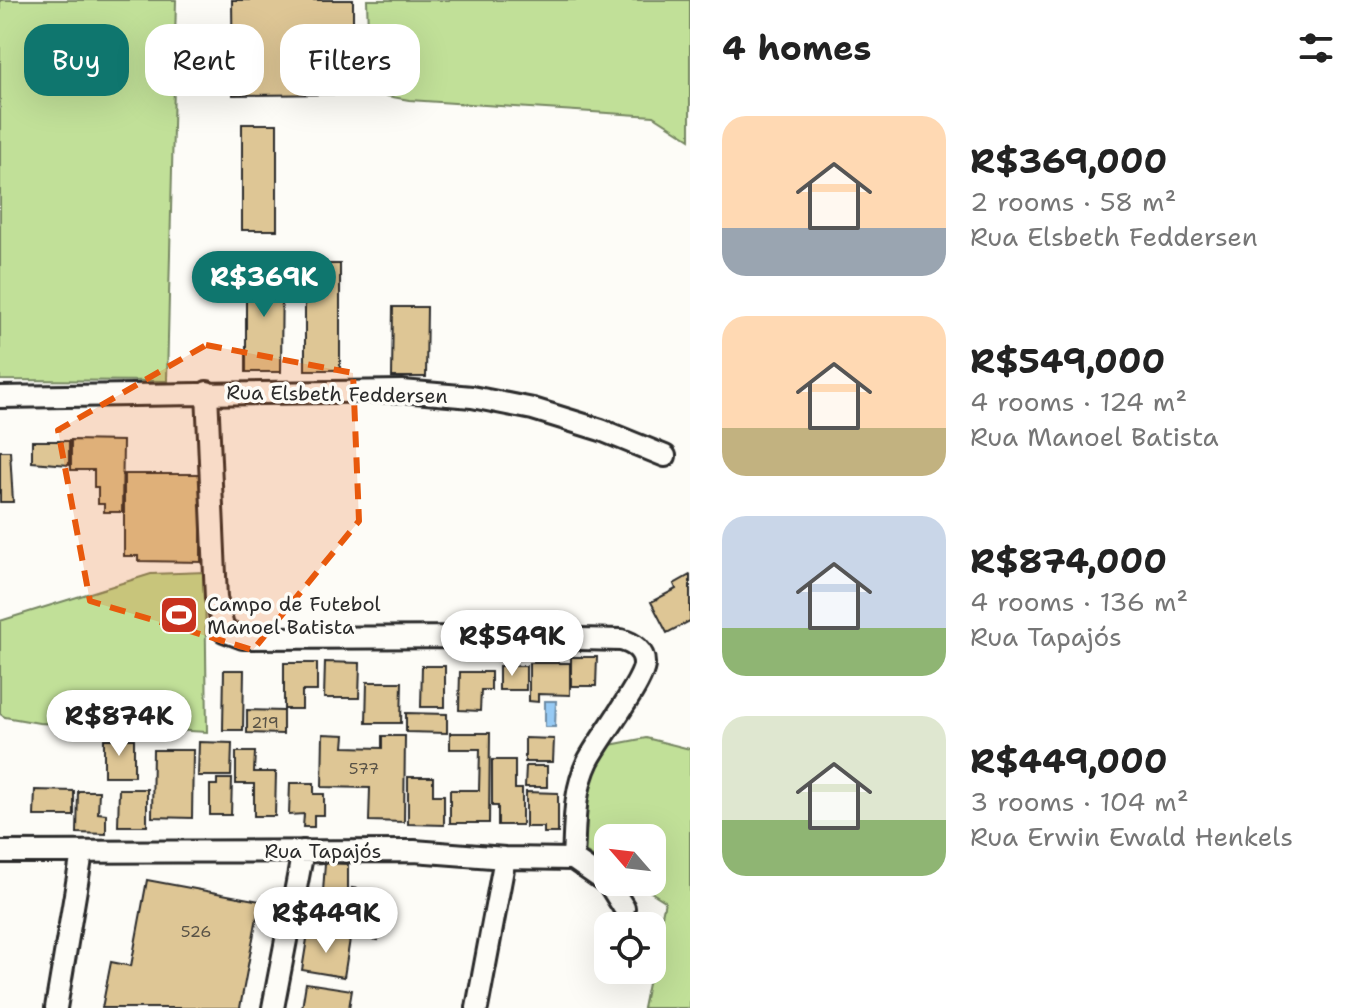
<!DOCTYPE html>
<meta charset="utf-8">
<style>
:root{--surface:#fff;--page:#f2f2f2;--text:#222;--muted:#767676;--accent:#0f766e}
body{margin:0;font-family:"Shantell Sans",sans-serif;background:var(--page);color:var(--text);height:100vh;display:flex;flex-direction:column;font-size:30px;white-space:nowrap}
*{box-sizing:border-box;margin:0}
p{font-size:26px;color:var(--muted)}
.icon{flex:none;width:44px;height:44px;fill:none;stroke:currentColor;stroke-width:2;stroke-linecap:round;stroke-linejoin:round}
.map{position:relative;flex:1;overflow:hidden}
.panel{display:flex;flex-direction:column;background:var(--surface);width:680px}
.panel>*{flex:none}
.banner{position:absolute;left:24px;top:24px;width:546px;height:72px;display:flex;gap:16px}
.needle{width:52px;rotate:298deg}
.controls{position:absolute;left:594px;top:824px;display:grid;gap:16px}
.controls a{display:grid;place-items:center;width:72px;height:72px;border-radius:16px;background:var(--surface);box-shadow:0 8px 32px #0002;font-size:40px}
.price{position:absolute;translate:-50% -68px;padding:0 18px;border-radius:28px;background:#fff;color:#222;font-size:26px;line-height:52px;filter:drop-shadow(0 2px 4px #0008)}
.price::after{content:'';position:absolute;left:50%;top:48px;width:24px;height:18px;margin-left:-12px;background:inherit;clip-path:polygon(0 0,100% 0,50% 100%)}
.price.on{background:var(--accent);color:#fff}
ul{padding:0;list-style:none}
li{display:flex;align-items:center;gap:24px;height:200px;padding:0 32px}
li span{display:grid;place-items:center;flex:none;width:224px;height:160px;border-radius:24px;color:#555}
li>.icon{margin-inline-start:auto}
span .icon{width:96px;height:96px;fill:#fffc;stroke-width:1}
li b{font-size:34px}
h2{display:flex;justify-content:space-between;align-items:center;height:96px;padding:0 32px;font-size:34px}
.chip{padding:0 28px;border-radius:24px;background:var(--surface);box-shadow:0 8px 32px #0002;font-size:28px;line-height:72px}
.chip.on{background:var(--accent);color:#fff}
main{display:flex;flex:1;min-height:0}
.map>svg:first-child{display:block}
</style>
<main>
<div class="map">
<svg width="690" height="1008" viewBox="0 0 690 1008">
<rect width="100%" height="100%" fill="#fdfcf7"/>
<filter id="ink" filterUnits="userSpaceOnUse"><feTurbulence type="fractalNoise" baseFrequency=".0125" numOctaves="2"/><feDisplacementMap in="SourceGraphic" scale="16" xChannelSelector="R" yChannelSelector="G"/><feConvolveMatrix kernelMatrix="1 2 1 2 8 2 1 2 1" color-interpolation-filters="sRGB"/></filter>
<g filter="url(#ink)">
<path fill="#c1e098" stroke="#768662" stroke-width="2" d="M0 0H176L167 381 0 380Z
M367 0H690V139L654 116 409 100 370 93Z
M205 572 207 732 39 723 5 717 0 714V621L151 574Z
M646 738 690 749V1008H643L665 901 635 882H652V838H608V866L585 852 589 771 605 746Z"/>
<path fill="#96caf4" stroke="#6b8aa4" stroke-width="2" d="M545 701H556L555 727H545Z"/>
<path fill="#dec695" stroke="#2b2b2b" stroke-width="2" d="M232 0H353V94L233 95Z
M242 124H277V230H242Z
M305 264H340V370H305Z
M282 265 281 372H246V266Z
M393 307H427L426 377H392Z
M71 440 123 441 122 512H104V504H98V487H94V470H71Z
M32 441H69V465L32 462Z
M0 451H10L13 502H0Z
M124 474H201V562L138 561V556H124Z
M690 575V621L667 633 651 602 676 589 674 584Z
M571 657H597L596 686H571Z
M325 662 360 663 359 698H324Z
M284 663H317V691H302V709H284Z
M529 663H570V695L538 694V702L529 701Z
M422 666H445V707H421Z
M499 666H526V690H499Z
M224 670H244L243 730H223Z
M460 672H491V690H481L480 711 459 710Z
M367 682H402L401 723H366Z
M247 710 283 711V734L247 733Z
M406 713 447 714V733L406 732Z
M450 733H490L489 823H450V790H479L480 749H450Z
M323 734 345 735 344 747 382 748V736H405L404 822 369 821 370 788 322 787Z
M525 738 554 739 553 762H525Z
M104 739H134V776H104Z
M199 742 232 743 231 776H198Z
M153 750H193L192 818 152 817Z
M236 752H255L254 772H276L275 816H254V784H236Z
M492 760H515V789H522V825H498V806H492Z
M526 766H547V787H525Z
M408 777H433V795H444V825L408 824Z
M217 779H232L231 815H210V785H217Z
M290 783H314V794H324V815H314V827H303L304 814 289 815Z
M119 789H147V826H118Z
M35 790 74 791V816H34Z
M78 791H99L98 813 106 814V834L77 833Z
M526 792 558 793V833H544V827H526Z
M325 863 348 864V896L343 931 317 927 323 892Z
M147 880 260 901 240 1008H102L111 962 131 966Z
M352 888 376 892 374 901 384 902 378 940 356 936 357 927 346 926Z
M308 933 350 939 344 977 302 970Z
M306 983 352 990 349 1008H302Z"/>
<g fill="none" stroke-linecap="round" stroke-linejoin="round">
<g stroke="#2b2b2b" stroke-width="26">
<path id="minor" d="M207 392 216 598 224 631 243 638 497 637 621 640C633 643 645 651 644 665 643 683 599 739 588 761 573 792 575 826 573 859
M0 397 402 391 472 397 533 409 601 430 665 456
M0 852 414 851 505 858 573 859 609 884 624 908
M56 1008 82 853
M273 1008 303 851
M477 1008 505 858"/>
</g>
<use href="#minor" stroke="#fdfcf7" stroke-width="20"/>
</g>
</g>
<path fill="#e8590c" fill-opacity="0.2" stroke="#e8590c" stroke-width="6" stroke-dasharray="16 10" stroke-linejoin="round" d="M206 345 353 373 359 521 253 650 90 601 58 430Z"/>
<defs>
<g id="stadium-square" transform="scale(2)"><rect x="-9" y="-9" width="18" height="18" rx="4" fill="#c8321e" stroke="#fdfcf7"/><path d="M0-5a6.5 5 0 1 0 0 10a6.5 5 0 1 0 0-10ZM-3.5-1.8h7v3.6h-7Z" fill="#fff"/></g>
</defs>
<g fill-rule="evenodd">
<use href="#stadium-square" x="179" y="615"/>
</g>
<g text-anchor="middle" stroke-width="7" stroke-linejoin="round" paint-order="stroke">
<g font-size="16" fill="#585246">
<text x="265" y="728">219</text>
<text x="364" y="774">577</text>
<text x="196" y="937">526</text>
</g>
<g font-size="20" fill="#2b2b2b" stroke="#fdfcf7">
<text transform="translate(337 394) rotate(1)" y="7">Rua Elsbeth Feddersen</text>
<text x="323" y="858">Rua Tapajós</text>
</g>
<g font-size="20" fill="#2b2b2b" stroke="#fdfcf7" text-anchor="start">
<text x="207" y="611">Campo de Futebol<tspan x="207" dy="23">Manoel Batista</tspan></text>
</g>
</g>
</svg>
<div class="controls">
<a><svg class="needle" viewBox="-14 -14 28 28"><path d="M0-13l5 13h-10z" fill="#e53935"/><path d="M0 13l5-13h-10z" fill="#767676"/></svg></a>
<a><svg class="icon" aria-label="locate" viewBox="0 0 24 24"><circle cx="12" cy="12" r="6"/><path d="M12 2v4M12 18v4M2 12h4M18 12h4"/></svg></a>
</div>
<b class="price on" style="left:264px;top:319px">R$369K</b>
<b class="price" style="left:512px;top:678px">R$549K</b>
<b class="price" style="left:119px;top:758px">R$874K</b>
<b class="price" style="left:326px;top:955px">R$449K</b>
<div class="banner">
<a class="chip on">Buy</a>
<a class="chip">Rent</a>
<a class="chip">Filters</a>
</div>
</div>
<section class="panel">
<h2>4 homes<svg class="icon" aria-label="filters" viewBox="0 0 24 24"><path d="M4 7h16M4 17h16"/><circle cx="9" cy="7" r="2"/><circle cx="15" cy="17" r="2"/></svg></h2>
<ul>
<li><span style="background:linear-gradient(#ffd9b3 70%,#9aa5b1 0)"><svg class="icon" aria-label="home" viewBox="0 0 24 24"><path d="M3 11l9-7 9 7M6 9v11h12V9"/></svg></span><div><b>R$369,000</b><p>2 rooms · 58 m²</p><p>Rua Elsbeth Feddersen</p></div></li>
<li><span style="background:linear-gradient(#ffd9b3 70%,#c2b280 0)"><svg class="icon" aria-label="home" viewBox="0 0 24 24"><path d="M3 11l9-7 9 7M6 9v11h12V9"/></svg></span><div><b>R$549,000</b><p>4 rooms · 124 m²</p><p>Rua Manoel Batista</p></div></li>
<li><span style="background:linear-gradient(#c9d6e8 70%,#8fb573 0)"><svg class="icon" aria-label="home" viewBox="0 0 24 24"><path d="M3 11l9-7 9 7M6 9v11h12V9"/></svg></span><div><b>R$874,000</b><p>4 rooms · 136 m²</p><p>Rua Tapajós</p></div></li>
<li><span style="background:linear-gradient(#dfe7d0 65%,#8fb573 0)"><svg class="icon" aria-label="home" viewBox="0 0 24 24"><path d="M3 11l9-7 9 7M6 9v11h12V9"/></svg></span><div><b>R$449,000</b><p>3 rooms · 104 m²</p><p>Rua Erwin Ewald Henkels</p></div></li>
</ul>
</section>
</main>
